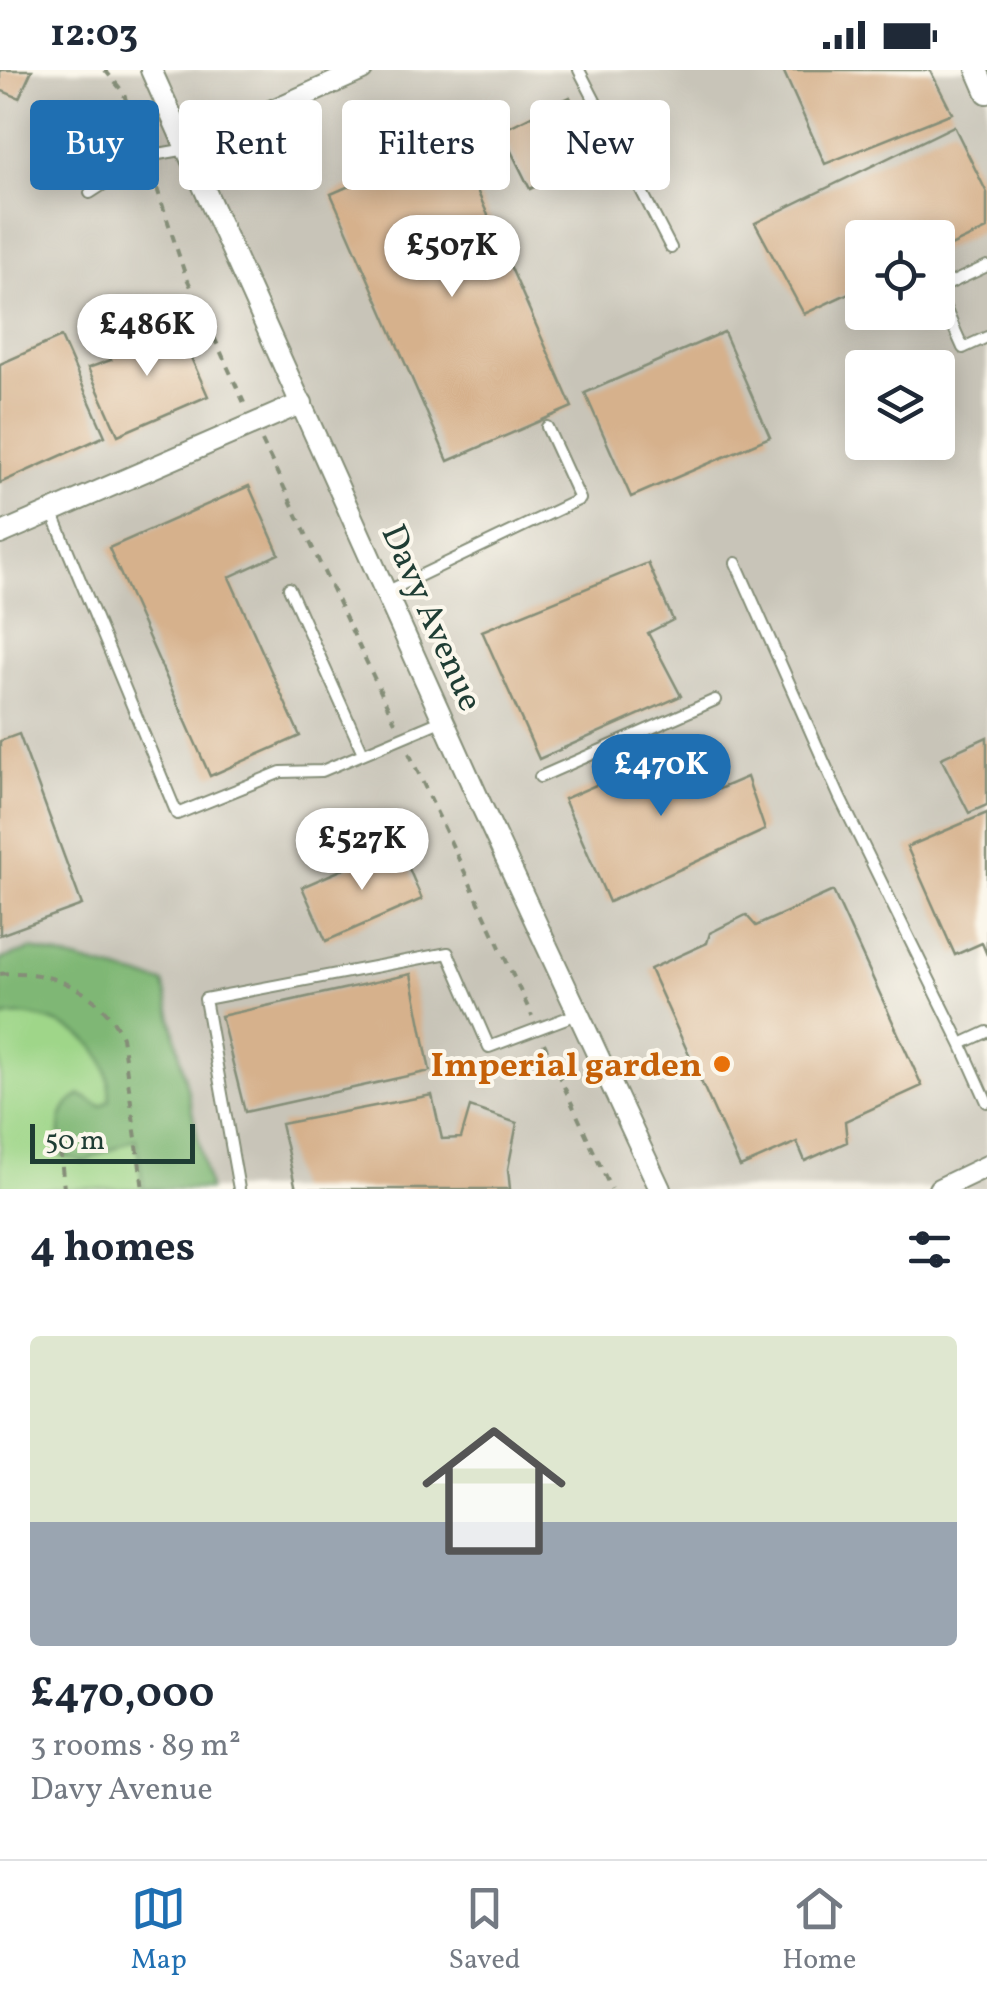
<!DOCTYPE html>
<meta charset="utf-8">
<style>
:root{--surface:#fff;--page:#f2f2f3;--text:#1f2937;--muted:#747a83;--line:#e0e1e3;--accent:#1f6fb2}
body{margin:0;font-family:Vollkorn,serif;background:var(--page);color:var(--text);height:100vh;display:flex;flex-direction:column;font-size:38px;white-space:nowrap}
*{box-sizing:border-box;margin:0}
p{font-size:32px;color:var(--muted)}
.icon{flex:none;width:55px;height:55px;fill:none;stroke:currentColor;stroke-width:2;stroke-linecap:round;stroke-linejoin:round}
.map{position:relative;height:1119px;overflow:hidden}
.drawer{display:flex;flex-direction:column;background:var(--surface);flex:1}
.drawer>*{flex:none}
.top-card{position:absolute;left:30px;top:30px;width:928px;height:90px;display:flex;gap:20px}
.fabs{position:absolute;left:845px;top:150px;display:grid;gap:20px}
.fabs a{display:grid;place-items:center;width:110px;height:110px;border-radius:10px;background:var(--surface);box-shadow:0 5px 25px #0003;font-size:50px}
.scale{position:absolute;left:30px;bottom:25px;width:165px;box-sizing:border-box;padding-left:10px;border:5px solid #1f3d34;border-top:0;font-size:28px;line-height:35px;white-space:nowrap;color:#1f3d34;-webkit-text-stroke:8px #fbf7ec;paint-order:stroke}
.price{position:absolute;translate:-50% -85px;padding:0 22px;border-radius:35px;background:#fff;color:#222;font-size:32px;line-height:65px;filter:drop-shadow(0 2px 5px #0008)}
.price::after{content:'';position:absolute;left:50%;top:60px;width:30px;height:22px;margin-left:-15px;background:inherit;clip-path:polygon(0 0,100% 0,50% 100%)}
.price.selected{background:var(--accent);color:#fff}
ul{padding:0;list-style:none}
li{display:grid;align-content:center;gap:20px;height:530px;padding:0 30px}
li span{display:grid;place-items:center;height:310px;border-radius:10px;color:#555}
li>.icon{margin-inline-start:auto}
span .icon{width:180px;height:180px;fill:#fffc;stroke-width:1}
li b{font-size:42px}
h2{display:flex;justify-content:space-between;align-items:center;height:120px;padding:0 30px;font-size:42px}
.chip{padding:0 35px;border-radius:10px;background:var(--surface);box-shadow:0 5px 25px #0003;font-size:35px;line-height:90px}
.chip.selected{background:var(--accent);color:#fff}
.status{display:flex;justify-content:space-between;align-items:center;height:70px;padding:0 50px;background:var(--surface);direction:ltr}
.status svg{height:28px;fill:currentColor}
.tab-bar{display:flex;justify-content:space-around;align-items:center;height:140px;border-top:2px solid var(--line);background:var(--surface);font-size:28px;color:var(--muted)}
.tab-bar a{display:grid;justify-items:center;gap:5px}
.tab-bar .selected{color:var(--accent)}
.map>svg:first-child{display:block}
</style>
<div class="status"><b>12:03</b><svg viewBox="0 0 49 12"><path d="M0 12V9h3v3zM5 12V6h3v6zM10 12V3h3v9zM15 12V0h3v12zM26 1h20v11H26zM47 4h2v5h-2z"/></svg></div>
<div class="map">
<svg width="987" height="1119" viewBox="0 0 987 1119">
<rect width="100%" height="100%" fill="#fbf7ec"/>
<filter id="ink" filterUnits="userSpaceOnUse"><feTurbulence type="fractalNoise" baseFrequency=".01" numOctaves="2"/><feDisplacementMap in="SourceGraphic" scale="20" xChannelSelector="R" yChannelSelector="G"/><feConvolveMatrix kernelMatrix="1 2 1 2 8 2 1 2 1" color-interpolation-filters="sRGB"/></filter>
<filter id="wash" filterUnits="userSpaceOnUse"><feTurbulence type="fractalNoise" baseFrequency=".0048" numOctaves="4" result="noise"/><feDisplacementMap in="SourceGraphic" scale="40" xChannelSelector="R" yChannelSelector="G"/><feGaussianBlur stdDeviation="2.25" result="paint"/><feColorMatrix in="noise" values="0 0 0 0 0 0 0 0 0 0 0 0 0 0 0 0 0 1.4 0 .05"/><feComposite in="paint" operator="in"/></filter>
<g filter="url(#wash)">
<rect width="100%" height="100%" fill="#ebdebc"/>
<path fill="#c8c4b8" fill-rule="evenodd" d="M0 0H987V1119H209L164 913 32 879 0 890ZM862 168H938V242H862ZM862 298H938V372H862Z"/>
<path fill="#9fd689" stroke="#5f8a5e" stroke-width="2.5" d="M32 879 164 913 209 1119H0V890Z"/>
<path fill="#7fb775" stroke="#4f7a54" stroke-width="2.5" d="M32 879 164 913 209 1119H143L136 1068 84 1092 61 1085C59 1060 56 1037 81 1025L101 1036 110 1030C109 1012 107 992 95 978 75 955 28 939 0 948V890Z"/>
<g id="blocks">
<path fill="#d6b18c" d="M0 0H32L19 28 0 20Z
M783 0H930L952 43 825 94Z
M570 27 599 86 530 119 501 61Z
M954 56 987 123V159L938 182V168H862V217L804 244 755 153Z
M455 70 572 337 448 391 331 124Z
M178 258 208 326 118 365 88 298 111 290 105 276 147 259 153 271Z
M724 262 770 367 631 427 585 323Z
M61 267 105 366 0 413V294Z
M249 416 279 484 229 507 300 666 210 706 109 478Z
M648 493 673 550 648 563 681 626 539 689 482 561Z
M19 664 82 835 0 865V671Z
M987 667V735L969 743 941 688Z
M701 669 719 719 747 707 765 760 609 832 564 729Z
M987 743V885L982 873 955 885 907 777Z
M399 775 422 829 326 871 302 817Z
M833 821 922 1016 845 1051 847 1072 805 1091 797 1072 740 1097 650 899 707 873 710 863 746 845 756 856Z
M411 904 430 1001 245 1042 221 946Z
M432 1025 442 1069 461 1068 470 1037 517 1053 508 1099 510 1119H296L281 1054Z"/>
</g>
</g>
<g filter="url(#ink)">
<use href="#blocks" fill-opacity="0" stroke="#858e78" stroke-width="2.5"/>
<g fill="none" stroke-linecap="round" stroke-linejoin="round">
<g stroke="#858e78" stroke-width="14">
<path id="lane" d="M579 0 671 178
M90 123 147 86 187 79
M938 219 987 196
M938 222 963 278 987 267
M52 442 177 744 281 702 322 701 443 650
M736 493 840 728 961 974
M289 518 363 683
M386 522 580 429 547 357
M540 707 715 630
M987 962 961 974 987 1032
M239 1119 205 929 448 883 489 977 577 944"/>
</g>
<g stroke="#858e78" stroke-width="24">
<path id="street" d="M151 0 483 739 660 1119
M977 0 987 23
M188 78 362 0
M0 464 302 333
M939 1119 987 1096"/>
</g>
<path stroke="#858e78" stroke-width="4" stroke-dasharray="8 8" stroke-linecap="butt" d="M105 0 123 22 141 70
M152 103 185 204 245 335
M262 371 395 652
M409 683 532 946
M0 904C48 898 102 921 122 967L143 1119
M544 973 611 1119
M59 1065 64 1119"/>
<use href="#lane" stroke="#fff" stroke-width="10"/>
<use href="#street" stroke="#fff" stroke-width="20"/>
</g>
</g>
<circle fill="#e8710a" stroke="#fbf7ec" stroke-width="4" cx="722" cy="994" r="10"/>
<g text-anchor="middle" stroke-width="8" stroke-linejoin="round" paint-order="stroke">
<g font-size="35" fill="#1f3d34" stroke="#fbf7ec">
<text transform="translate(433 547) rotate(66)" y="12">Davy Avenue</text>
</g>
<g font-size="35" font-weight="bold" fill="#c56008" stroke="#fbf7ec" text-anchor="end">
<text x="702" y="1006">Imperial garden</text>
</g>
</g>
</svg>
<div class="fabs">
<a><svg class="icon" aria-label="locate" viewBox="0 0 24 24"><circle cx="12" cy="12" r="6"/><path d="M12 2v4M12 18v4M2 12h4M18 12h4"/></svg></a>
<a><svg class="icon" aria-label="layers" viewBox="0 0 24 24"><path d="M12 4l9 5-9 5-9-5zM3 14l9 5 9-5"/></svg></a>
</div>
<div class="scale">50 m</div>
<b class="price" style="left:452px;top:230px">£507K</b>
<b class="price" style="left:147px;top:309px">£486K</b>
<b class="price selected" style="left:661px;top:749px">£470K</b>
<b class="price" style="left:362px;top:823px">£527K</b>
<div class="top-card">
<a class="chip selected">Buy</a>
<a class="chip">Rent</a>
<a class="chip">Filters</a>
<a class="chip">New</a>
</div>
</div>
<section class="drawer">
<h2>4 homes<svg class="icon" aria-label="filters" viewBox="0 0 24 24"><path d="M4 7h16M4 17h16"/><circle cx="9" cy="7" r="2"/><circle cx="15" cy="17" r="2"/></svg></h2>
<ul>
<li><span style="background:linear-gradient(#dfe7d0 60%,#9aa5b1 0)"><svg class="icon" aria-label="home" viewBox="0 0 24 24"><path d="M3 11l9-7 9 7M6 9v11h12V9"/></svg></span><div><b>£470,000</b><p>3 rooms · 89 m²</p><p>Davy Avenue</p></div></li>
</ul>
</section>
<nav class="tab-bar">
<a class="selected"><svg class="icon" aria-label="map" viewBox="0 0 24 24"><path d="M3 6l6-2 6 2 6-2v14l-6 2-6-2-6 2zM9 4v14M15 6v14"/></svg>Map</a>
<a><svg class="icon" aria-label="saved" viewBox="0 0 24 24"><path d="M7 4h10v16l-5-4-5 4z"/></svg>Saved</a>
<a><svg class="icon" aria-label="home" viewBox="0 0 24 24"><path d="M3 11l9-7 9 7M6 9v11h12V9"/></svg>Home</a>
</nav>
